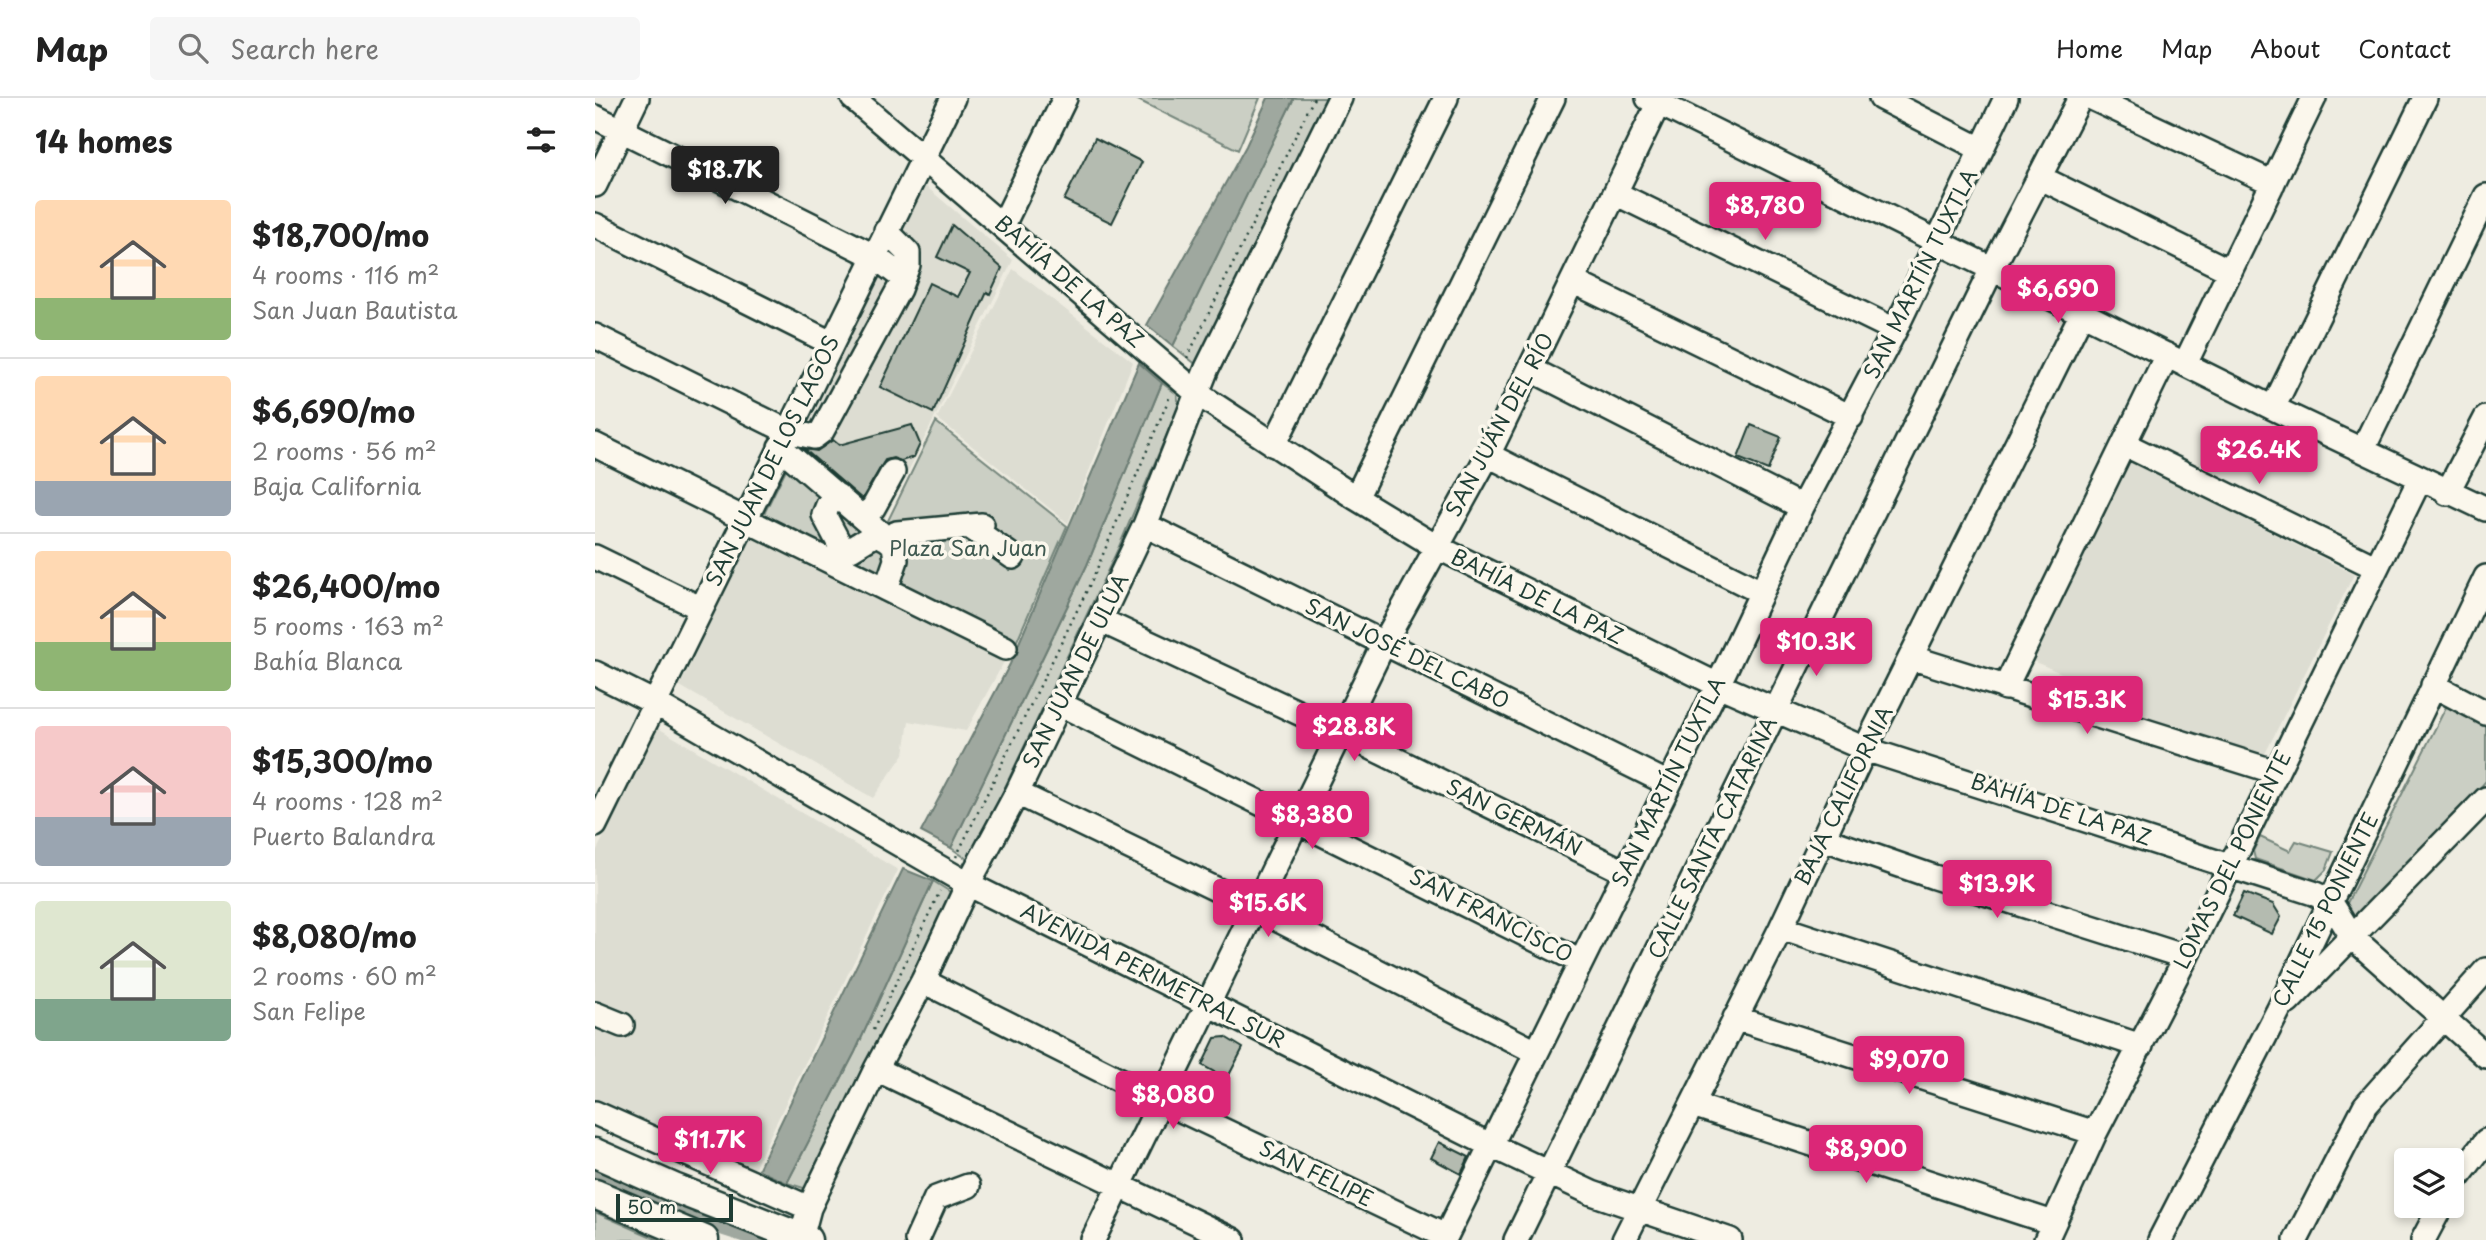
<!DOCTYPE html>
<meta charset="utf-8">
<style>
:root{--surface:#fff;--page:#f6f6f6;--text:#222;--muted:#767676;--line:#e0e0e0;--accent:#db2777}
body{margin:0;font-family:"Playpen Sans",sans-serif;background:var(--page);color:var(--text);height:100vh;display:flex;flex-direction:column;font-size:26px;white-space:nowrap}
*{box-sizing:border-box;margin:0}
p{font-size:23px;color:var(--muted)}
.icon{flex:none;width:38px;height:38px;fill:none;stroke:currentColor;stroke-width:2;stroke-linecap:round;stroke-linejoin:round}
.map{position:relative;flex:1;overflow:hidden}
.panel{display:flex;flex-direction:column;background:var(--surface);width:595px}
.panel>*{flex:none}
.controls{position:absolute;left:1799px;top:1050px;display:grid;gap:14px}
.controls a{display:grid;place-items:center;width:70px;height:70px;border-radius:7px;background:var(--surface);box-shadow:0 4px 10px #0003;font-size:35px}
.scale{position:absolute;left:21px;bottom:18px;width:117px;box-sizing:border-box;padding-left:7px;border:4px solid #1f3d34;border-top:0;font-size:19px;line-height:24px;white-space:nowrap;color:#1f3d34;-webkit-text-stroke:5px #fbf7ec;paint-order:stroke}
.price{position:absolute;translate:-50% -60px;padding:0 16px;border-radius:7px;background:var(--accent);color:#fff;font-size:23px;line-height:46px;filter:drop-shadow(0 2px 4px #0008)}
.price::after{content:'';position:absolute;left:50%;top:42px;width:21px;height:16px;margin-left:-10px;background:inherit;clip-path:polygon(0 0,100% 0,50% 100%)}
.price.selected{background:#222;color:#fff}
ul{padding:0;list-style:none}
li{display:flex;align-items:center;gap:21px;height:175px;padding:0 35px}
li+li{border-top:2px solid var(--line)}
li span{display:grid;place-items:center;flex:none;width:196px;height:140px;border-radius:7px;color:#555}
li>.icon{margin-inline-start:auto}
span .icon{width:84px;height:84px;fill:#fffc;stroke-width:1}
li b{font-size:30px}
h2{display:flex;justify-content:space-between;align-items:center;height:84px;padding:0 35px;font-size:30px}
header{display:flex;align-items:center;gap:42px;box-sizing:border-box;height:98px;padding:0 35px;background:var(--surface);border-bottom:2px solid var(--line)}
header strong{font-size:33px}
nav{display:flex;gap:38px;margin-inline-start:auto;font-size:24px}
.search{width:490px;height:63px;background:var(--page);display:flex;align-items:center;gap:18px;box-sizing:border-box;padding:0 24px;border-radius:7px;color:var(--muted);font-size:26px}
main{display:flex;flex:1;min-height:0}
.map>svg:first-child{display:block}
</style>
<header>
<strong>Map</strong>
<div class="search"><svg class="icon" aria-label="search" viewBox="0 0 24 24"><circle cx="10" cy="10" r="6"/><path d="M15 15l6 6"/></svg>Search here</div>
<nav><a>Home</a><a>Map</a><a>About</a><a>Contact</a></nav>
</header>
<main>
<section class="panel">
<h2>14 homes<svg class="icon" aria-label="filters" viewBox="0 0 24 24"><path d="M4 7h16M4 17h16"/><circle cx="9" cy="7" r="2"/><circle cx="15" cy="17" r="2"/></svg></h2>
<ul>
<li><span style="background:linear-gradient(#ffd9b3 70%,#8fb573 0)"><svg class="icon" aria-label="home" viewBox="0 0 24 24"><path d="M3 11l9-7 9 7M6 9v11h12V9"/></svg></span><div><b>$18,700/mo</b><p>4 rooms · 116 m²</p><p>San Juan Bautista</p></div></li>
<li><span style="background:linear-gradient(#ffd9b3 75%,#9aa5b1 0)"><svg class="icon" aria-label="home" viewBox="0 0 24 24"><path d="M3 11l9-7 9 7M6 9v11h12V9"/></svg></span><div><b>$6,690/mo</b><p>2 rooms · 56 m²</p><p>Baja California</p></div></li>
<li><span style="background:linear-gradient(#ffd9b3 65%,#8fb573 0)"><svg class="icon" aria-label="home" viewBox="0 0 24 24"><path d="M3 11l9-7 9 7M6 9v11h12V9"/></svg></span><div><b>$26,400/mo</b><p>5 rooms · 163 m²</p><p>Bahía Blanca</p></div></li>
<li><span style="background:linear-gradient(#f6c9c9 65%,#9aa5b1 0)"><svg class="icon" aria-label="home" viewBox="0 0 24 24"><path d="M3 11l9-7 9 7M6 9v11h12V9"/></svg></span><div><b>$15,300/mo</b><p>4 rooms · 128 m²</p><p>Puerto Balandra</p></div></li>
<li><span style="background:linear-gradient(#dfe7d0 70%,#7fa58c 0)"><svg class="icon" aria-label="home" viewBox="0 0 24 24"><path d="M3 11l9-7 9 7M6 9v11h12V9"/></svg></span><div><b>$8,080/mo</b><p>2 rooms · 60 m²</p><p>San Felipe</p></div></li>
</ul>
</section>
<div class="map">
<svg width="1891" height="1142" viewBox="0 0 1891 1142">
<rect width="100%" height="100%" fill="#eeece1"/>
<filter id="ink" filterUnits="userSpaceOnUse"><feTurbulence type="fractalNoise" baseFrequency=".0143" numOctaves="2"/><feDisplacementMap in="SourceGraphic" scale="14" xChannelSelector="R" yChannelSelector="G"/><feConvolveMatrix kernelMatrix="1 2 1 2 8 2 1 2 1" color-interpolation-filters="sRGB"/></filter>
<g filter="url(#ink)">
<path fill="#ddddd2" d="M328 86 418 162 286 428 202 353Z
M418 171 538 264 473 425 342 320Z
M1533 363 1759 476 1670 656 1539 616 1530 602 1433 561Z
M156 439 409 564 371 633 314 623 309 656 278 700 85 588Z
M63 630 303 772 157 1075 0 1005V756Z"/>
<path fill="#cbcfc4" stroke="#75867c" stroke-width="2" d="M539 0H665L643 52Z
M699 0H733L603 268 578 248Z
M567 285 582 296 584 308 523 451 375 763 356 750 492 467Z
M341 324 472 428 414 561 160 434 199 355 288 433Z
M1852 607 1891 628V683L1764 827 1749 811Z
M1665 739 1695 753 1701 743 1738 754 1731 772 1721 782 1660 761 1658 753Z
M338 783 357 795 215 1092 192 1085 260 954Z
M0 1114 64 1142H1Z"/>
<path fill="#9fa89f" stroke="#6c7d74" stroke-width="2" d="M673 0H699L578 248 552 227 651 48Z
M544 265 567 285 492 467 356 750 326 734 415 566Z
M308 771 338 783 260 954 192 1085 163 1072Z"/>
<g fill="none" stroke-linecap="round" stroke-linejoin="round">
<path stroke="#9fa89f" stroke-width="16" d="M0 1078 64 1109 166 1142"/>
</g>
<path fill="#b4bbb0" stroke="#1f3d34" stroke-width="2" d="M500 40 547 64 517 125 469 102Z
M357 127 407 170 395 196 392 194 338 315 285 289 334 185 363 199 375 175 342 159Z
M317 327 325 346 319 359 306 363 298 360 290 362 267 401 209 351 222 353 238 342 244 347Z
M1156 327 1186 339 1173 372 1143 360Z
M1649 795 1678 806 1686 819 1677 836 1638 818Z
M630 939 648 950 632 981 607 967 620 940Z
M844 1044 874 1059 866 1076 836 1060Z"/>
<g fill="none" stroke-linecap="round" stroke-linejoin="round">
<g stroke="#1f3d34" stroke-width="28">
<path id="minor" d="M258 0 603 296 761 400 840 448 1123 587 1270 651 1718 795 1735 803 1758 840 1891 958
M1053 0 1678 310 1891 411
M1286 0 1386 51
M1497 0 1678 85
M0 19 279 158 308 180
M1444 79 1635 173
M0 87 42 0
M1020 95 1300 232
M0 127 236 245
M408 127 470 0
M979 184 1256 319
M0 238 192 333 219 339 227 333 304 191 313 167V155L291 133
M1590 266 1719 0
M935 271 1207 409
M1678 310 1830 0
M1529 346 1780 469
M0 347 410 550
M679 347 851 0
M185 349 299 447 301 462 291 491
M1768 351 1891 98
M893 357 1166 494
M1852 395 1891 320
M243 398 233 407 229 417 246 449 256 451 284 434
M761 400 958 0
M268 418 278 410 298 374
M550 427 1074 686
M374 428 418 459
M290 440 302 435 387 427
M0 459 105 510
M505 522 745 634 1030 774
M1318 560 1681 674
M0 575 60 605 373 786 897 1048 997 1095 1135 1142
M1838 587 1891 615
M1410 590 1572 257
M465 606 986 864
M422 695 658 809 941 954
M0 727 358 0
M1227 740 1339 779 1591 859
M1186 830 1546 948
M328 883 567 1003 850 1138
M1693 904 1891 701
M0 916 27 927
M1140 920 1500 1035
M281 971 638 1142
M1098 1007 1458 1125
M0 1015 214 1110
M1857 1087 1891 1043
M206 1140 214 1110 281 971 328 883 373 786 422 695 505 522 550 427 612 270 745 0
M322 1142 341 1100 373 1088
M498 1142 789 545 893 357 1066 0
M849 1142 1123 587 1207 409 1300 232 1411 0
M921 1142 1398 169 1485 0
M1029 1142 1186 830 1270 651 1487 215
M1451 1142 1500 1035 1591 859 1825 381
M1565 1142 1683 913 1891 479
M1701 1142 1770 1008 1891 872
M1828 1142 1846 1108"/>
</g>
<g stroke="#1f3d34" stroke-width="33">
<path id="major" d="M0 1055 79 1090 212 1142
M0 1096 109 1142"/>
</g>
<path stroke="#1f3d34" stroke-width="2.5" stroke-dasharray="2 5" stroke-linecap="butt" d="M592 260 719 0
M361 759 498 480 575 298
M278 932 345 793"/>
<use href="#minor" stroke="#fbf7ec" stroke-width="23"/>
<use href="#major" stroke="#fbf7ec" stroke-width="28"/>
</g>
</g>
<g text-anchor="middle" stroke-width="7" stroke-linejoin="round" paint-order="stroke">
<g font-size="21" fill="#1f3d34" stroke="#fbf7ec">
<text transform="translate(1326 176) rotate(-64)" y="7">SAN MARTÍN TUXTLA</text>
<text transform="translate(474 184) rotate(41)" y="7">BAHÍA DE LA PAZ</text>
<text transform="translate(905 327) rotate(-62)" y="7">SAN JUÁN DEL RÍO</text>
<text transform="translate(178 363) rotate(-64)" y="7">SAN JUAN DE LOS LAGOS</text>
<text transform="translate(942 499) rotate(26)" y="7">BAHÍA DE LA PAZ</text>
<text transform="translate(812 556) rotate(26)" y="7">SAN JOSÉ DEL CABO</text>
<text transform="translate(481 573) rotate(-64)" y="7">SAN JUAN DE ULUA</text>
<text transform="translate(1074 684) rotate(-64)" y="7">SAN MARTÍN TUXTLA</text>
<text transform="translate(1249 698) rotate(-64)" y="7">BAJA CALIFORNIA</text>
<text transform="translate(1466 712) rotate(18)" y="7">BAHÍA DE LA PAZ</text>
<text transform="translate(919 720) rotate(26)" y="7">SAN GERMÁN</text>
<text transform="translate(1118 740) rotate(-64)" y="7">CALLE SANTA CATARINA</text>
<text transform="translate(1638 762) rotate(-64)" y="7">LOMAS DEL PONIENTE</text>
<text transform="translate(1731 812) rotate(-64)" y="7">CALLE 15 PONIENTE</text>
<text transform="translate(896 818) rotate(27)" y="7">SAN FRANCISCO</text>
<text transform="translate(558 878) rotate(27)" y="7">AVENIDA PERIMETRAL SUR</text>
<text transform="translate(721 1076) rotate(26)" y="7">SAN FELIPE</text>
</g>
<g font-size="21" fill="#415a51" stroke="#fbf7ec">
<text x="373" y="458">Plaza San Juan</text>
</g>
</g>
</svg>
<div class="controls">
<a><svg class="icon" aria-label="layers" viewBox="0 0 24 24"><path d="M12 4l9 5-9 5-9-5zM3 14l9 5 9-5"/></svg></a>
</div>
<div class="scale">50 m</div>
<b class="price selected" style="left:130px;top:108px">$18.7K</b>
<b class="price" style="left:1170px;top:144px">$8,780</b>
<b class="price" style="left:1463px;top:227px">$6,690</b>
<b class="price" style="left:1664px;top:388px">$26.4K</b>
<b class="price" style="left:1221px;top:580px">$10.3K</b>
<b class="price" style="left:1492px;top:638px">$15.3K</b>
<b class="price" style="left:759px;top:665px">$28.8K</b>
<b class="price" style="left:717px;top:753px">$8,380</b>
<b class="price" style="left:1402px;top:822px">$13.9K</b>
<b class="price" style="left:673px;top:841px">$15.6K</b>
<b class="price" style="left:1314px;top:998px">$9,070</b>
<b class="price" style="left:578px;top:1033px">$8,080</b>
<b class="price" style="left:115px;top:1078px">$11.7K</b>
<b class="price" style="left:1271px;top:1087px">$8,900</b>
</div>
</main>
